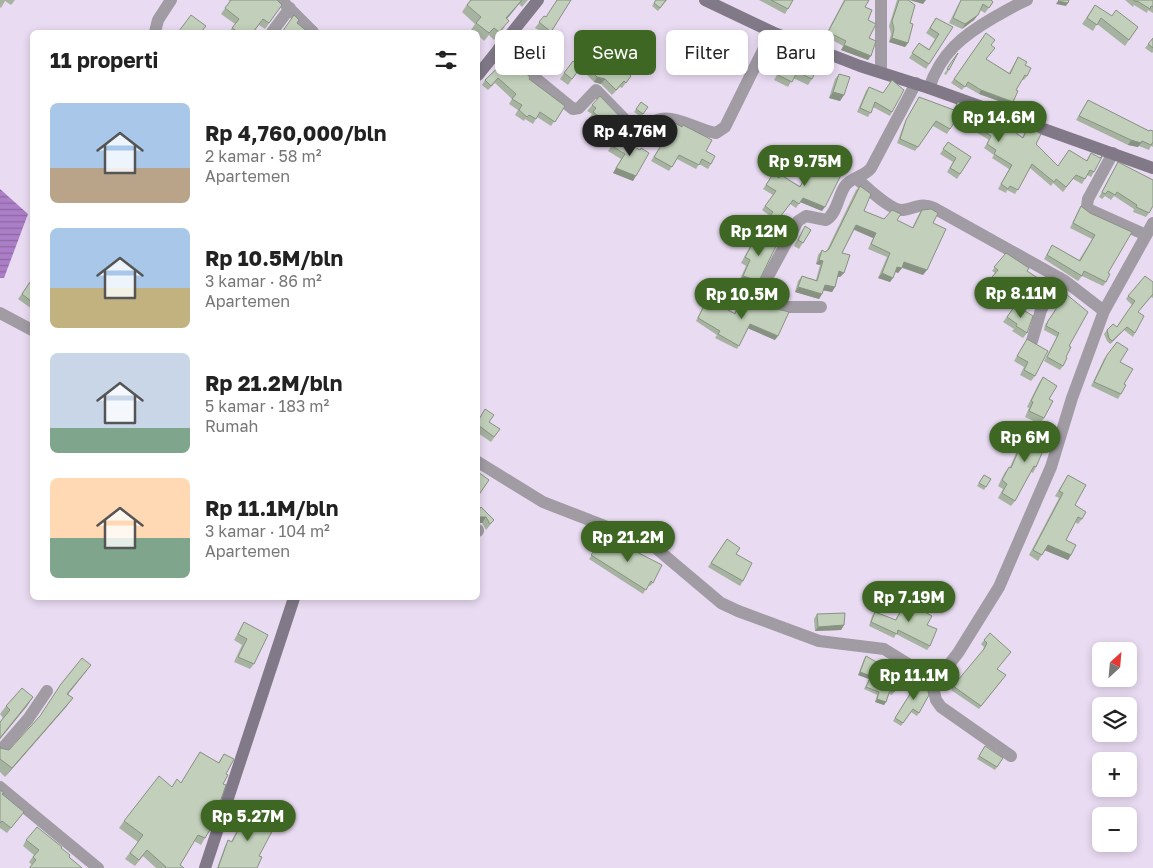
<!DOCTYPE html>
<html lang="id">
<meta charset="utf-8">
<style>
:root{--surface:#fff;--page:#f2f2f2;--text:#222;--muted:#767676;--accent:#3d6723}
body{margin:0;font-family:"Golos Text",sans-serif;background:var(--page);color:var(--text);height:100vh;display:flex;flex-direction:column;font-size:19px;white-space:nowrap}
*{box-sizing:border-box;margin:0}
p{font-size:16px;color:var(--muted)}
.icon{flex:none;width:28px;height:28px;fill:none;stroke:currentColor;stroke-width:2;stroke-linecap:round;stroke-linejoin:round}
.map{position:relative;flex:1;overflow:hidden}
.details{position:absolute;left:30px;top:30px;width:450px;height:570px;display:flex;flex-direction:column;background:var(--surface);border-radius:8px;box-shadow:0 2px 8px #0003}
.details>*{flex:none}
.top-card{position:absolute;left:495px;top:30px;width:475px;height:45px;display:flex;gap:10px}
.needle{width:32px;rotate:26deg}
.tools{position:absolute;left:1092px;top:642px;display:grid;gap:10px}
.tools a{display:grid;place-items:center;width:45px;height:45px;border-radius:8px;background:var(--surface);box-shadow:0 2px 8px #0003;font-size:25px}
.price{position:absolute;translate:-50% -42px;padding:0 11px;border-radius:18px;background:var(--accent);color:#fff;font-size:16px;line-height:32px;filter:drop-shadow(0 1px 2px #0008)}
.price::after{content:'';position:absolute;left:50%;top:30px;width:15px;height:11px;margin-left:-8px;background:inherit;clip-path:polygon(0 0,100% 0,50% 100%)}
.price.active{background:#222;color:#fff}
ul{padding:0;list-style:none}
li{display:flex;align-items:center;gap:15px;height:125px;padding:0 20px}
li span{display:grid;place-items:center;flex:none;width:140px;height:100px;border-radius:8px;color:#555}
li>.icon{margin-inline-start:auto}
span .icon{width:60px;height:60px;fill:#fffc;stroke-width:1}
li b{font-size:21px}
h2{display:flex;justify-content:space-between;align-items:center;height:60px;padding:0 20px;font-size:21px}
.chip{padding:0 18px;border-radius:8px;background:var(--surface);box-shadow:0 2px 8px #0003;font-size:18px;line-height:45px}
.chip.active{background:var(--accent);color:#fff}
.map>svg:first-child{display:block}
</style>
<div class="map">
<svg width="1153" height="868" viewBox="0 0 1153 868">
<defs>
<pattern id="water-rules" width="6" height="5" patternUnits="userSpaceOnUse" patternTransform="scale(1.25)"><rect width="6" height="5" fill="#ab7ec7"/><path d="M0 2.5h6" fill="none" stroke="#8c68a2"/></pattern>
</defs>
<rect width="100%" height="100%" fill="#e9dbf2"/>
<path fill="url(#water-rules)" d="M0 189 28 214 4 278H0Z"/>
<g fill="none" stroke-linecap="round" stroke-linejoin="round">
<path stroke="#a19ba4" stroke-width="12" d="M281 0 313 32
M881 0V72
M155 32 158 20 171 0
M272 32 290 8
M499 48 573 109 579 108 596 90 635 130C645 130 651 120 661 119 678 116 698 130 716 133L725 127 772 32
M929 88C941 53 962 36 993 18 1004 12 1015 5 1027 0
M1113 153 1088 199 1087 206 1090 210 1146 235
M857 179C867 187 890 211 903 210 916 208 921 202 934 208L1065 281 1104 311
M716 291 759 300 764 284 798 221 806 216 826 220C837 214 838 196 845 186 851 177 864 177 871 168L916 83
M759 300 787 307H821
M0 313 32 330
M1032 341 1041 310 1060 278
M478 462 543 502 651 544 721 603 738 611 819 641 884 649 931 678 939 677 958 653 999 587 1051 467 1072 398 1104 311 1153 223
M478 530V531
M931 678 936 700 941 707 1011 756
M0 751 28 719 47 691
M0 787 98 868"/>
<path stroke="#817987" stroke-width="12" d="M705 0 772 32 860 66 929 88 1153 168
M478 75 538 0
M205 868 294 598"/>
</g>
<path fill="#a7b3a1" d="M0 0H15L11 5 5 1 1 8 0 7Z
M228 0H277L282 5 265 29 259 25 254 32H229L235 24 221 14 230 1Z
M470 0H528L522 7 519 4 507 19 504 28 494 40 489 35 484 41 478 35V32H474L471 30 475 24 462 12Z
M571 0 544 43 540 59 543 62 537 69 514 50 518 46 523 51 532 45 542 32 535 28 544 16 546 17Z
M656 0H667L658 11 652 6Z
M759 0H793L785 14Z
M844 0H869L865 7 868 20 869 38 868 60 841 50 843 46 825 36Z
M897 0H908L910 23 908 43 905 47 889 42 891 34 889 26Z
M961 0H992L993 2 985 13 980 10 974 20 962 29 949 23 958 5Z
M1125 0H1153V13L1148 10 1147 13 1134 5 1133 7Z
M1095 5 1112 16 1138 27 1125 46 1097 24 1093 31 1082 24Z
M936 18 953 27 926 69 909 58 919 43 929 49 935 39 926 33Z
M986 33 991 45 986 59 1009 73 1018 57 1025 65 1027 76 1024 80 1022 79 1016 90 1013 102 1010 105 979 94 965 86 962 90 951 83Z
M1153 38V52L1152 53 1145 48Z
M791 50 812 79 808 85 793 78 788 87 774 80 787 56Z
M958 53 949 70 946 75 944 74Z
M508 58 529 79 565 106 551 126 537 117 533 124 525 119 524 121 515 115 518 110 509 104 512 99 495 83 488 90 482 85 485 80Z
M573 61 581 67 568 85 560 79Z
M589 69 631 76 622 88 620 87 612 95 601 84 594 82 586 74Z
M839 74 844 95 840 101 829 98 835 79Z
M869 87 892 112 890 116 873 107 868 117 857 112 866 91Z
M919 97 953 110 958 102 999 123 1002 119 1008 127 1022 137 1028 127 1036 144 1058 166 1086 161 1091 153 1094 172 1091 177 1087 175 1082 184 1073 179 1063 192 1053 183 1051 186 1030 168 1015 194 1007 190 1006 193 998 189 1009 169 992 158 994 155 984 148 989 140 971 129 970 131 955 121 947 134 933 126 915 151 897 143 904 124Z
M1088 100 1149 131H1153V147L1151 146 1149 150 1139 146 1138 147 1128 145 1076 120Z
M641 102 648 107 641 117 634 112Z
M592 105 628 125 618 137 640 150 633 181 613 173 621 159 608 151 614 142 595 126 597 124 589 118 592 114 587 111Z
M663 123 706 151 711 164 708 169 699 164 696 169 677 159 669 171 651 161 661 145 651 140Z
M948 142 971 157 957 179 947 172 953 162 940 154Z
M824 158 822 211 800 202 796 208 790 204 774 225 767 220 770 216 762 210 773 195 763 189 773 174 779 178 781 175 800 186 806 174 802 172 805 163 808 159 821 164Z
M1118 162 1149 213 1146 217 1133 212 1134 209 1114 196 1111 200 1105 196 1102 199 1099 197Z
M860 186 864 211 884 219 897 220 912 228 919 214 922 210 933 223 923 275 902 268 898 273 895 272 890 282 878 278 887 257 868 249 873 238 854 230 842 253 844 273 840 277H838L835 287 832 292 823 290 822 294 819 299 795 292 798 281 802 276 816 280 820 265 816 264 818 255 822 250 825 252 827 250 856 190Z
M1081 206 1090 213 1108 273 1106 282 1103 286 1082 276 1078 281 1044 259 1052 245 1079 260 1092 239 1070 228 1078 211Z
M805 226 811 230 799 249 794 246Z
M758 234 759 281 755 286 739 281 746 266 741 263 754 239Z
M1006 253 1027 271 1047 284 1038 300 1019 287 1014 295 1007 291 1001 300 985 287 995 273 992 271Z
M30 282 32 284V309L18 299Z
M1153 282V298L1151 297 1138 312 1135 333 1133 337 1124 330 1110 344 1107 341 1104 334 1107 330 1117 327 1132 305 1126 299 1128 296Z
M1066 294 1069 346 1063 366 1060 370 1044 361 1057 337 1044 330 1045 325Z
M708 298 734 313 738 307 745 311 750 302 775 340 748 328 737 349 715 338 717 335 696 321 705 302Z
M1014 307 1027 333 1023 338 1012 331 1014 329 1003 322Z
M1027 339 1035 376 1031 381 1020 375 1024 367 1014 361Z
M1117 342 1120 362 1121 394 1118 399 1091 386 1104 359Z
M1043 377 1049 399 1044 418 1041 423 1045 435 1036 467 1033 473 1031 472 1015 501 1011 506 998 498 1003 489 998 486 1005 472 1010 467 1019 446 1023 440 1029 443 1037 428 1040 424 1025 417 1029 408 1027 407 1039 383Z
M478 421 489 422 500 429 491 442 478 433Z
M984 475 991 479 984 490 977 486Z
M1068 475 1075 505 1082 519 1078 524 1075 522 1066 540 1071 555 1068 560 1045 550 1038 561 1029 555 1059 498 1055 496Z
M478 511 494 520 486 530 482 523H478Z
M603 538 622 550 625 546 653 583 650 586 648 585 643 594 589 559Z
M727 539 736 554 743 581 740 586 708 567Z
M906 601 927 625 930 646 927 650 896 634 894 638 869 626 872 616 875 612 895 620Z
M817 614 844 625 841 630 815 631 814 619Z
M244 622 254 664 250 669 234 662 242 645 234 640Z
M990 633 998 670 1003 679 979 709 951 690 982 652 984 647 981 644Z
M866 656 894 692 892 695 889 694 886 702 884 705 875 702 877 695 864 689 869 679 858 675 864 659Z
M91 665 68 694 73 698 66 707 5 777 0 772V746V748L9 750Z
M920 678 929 695 917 716 911 712 901 726 893 721Z
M33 697 27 706 0 739V722L3 718 0 714 6 706Z
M985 746 1003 758 995 770 977 759Z
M200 752 218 763 224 754 226 774 205 838 201 845 194 841 180 865 184 868H156L143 856 135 866 125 859 138 842 119 828 124 821 172 787 181 783Z
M0 790 2 794 24 812 7 833 0 828Z
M250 807 259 856 257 868H217L225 846 228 840 231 842 246 812Z
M26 840 61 848 69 857 82 868H29L32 865 29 862 34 855 23 846Z"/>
<path fill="#889283" d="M522 0 519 4 501 26 506 18Z
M909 0H926L923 4Z
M1058 1 1068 3 1066 6 1056 4Z
M978 15 974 20 962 29 965 24Z
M892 38 908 43 905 47 889 42Z
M844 45 871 56 868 60 841 50Z
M597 77 605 79 601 84 594 82Z
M981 90 1013 102 1010 105 979 94Z
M833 92 844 95 840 101 829 98Z
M1131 140 1141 143 1138 147 1128 145Z
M616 168 636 176 633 181 613 173Z
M804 168 809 170 806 174 802 172Z
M803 198 825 207 822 211 800 202Z
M856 225 876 233 873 238 853 229Z
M819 260 823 261 820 265 816 264Z
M904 262 927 270 923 275 901 267Z
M897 267 902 268 898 273 894 271Z
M839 271 844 273 840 277 836 276Z
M882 273 893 278 890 282 878 278Z
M743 276 759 281 755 286 739 281Z
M825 285 835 287 832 292 821 290Z
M798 287 822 294 819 299 795 292Z
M750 324 778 336 775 340 747 328Z
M1127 327 1110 344 1112 341Z
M478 517H486L482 523H478Z
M1048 545 1071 555 1068 560 1044 550Z
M844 625 841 630 815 631 818 627Z
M91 665 85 673 61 703 67 694Z
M860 672 871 676 869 679 858 675Z
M33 697 27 706 0 739V738Z
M73 698 66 707 5 777 12 768Z
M877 699 886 702 884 705 875 702Z"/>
<path fill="#c2d0bb" stroke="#889283" d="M231 0H277L282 5 269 23 263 19 253 32H254H238L232 28 239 19 225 8Z
M471 0H522L506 18 509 21 499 32 494 28 489 33 476 23 481 17 467 5Z
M557 0H571L551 32 539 22 544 16 546 17Z
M656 0H666L660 8 654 3Z
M771 0H793L788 9Z
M845 0H869L865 7 872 10 868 20 876 24 869 38 876 41 871 56 844 45 846 41 828 32Z
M899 0H908L915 5 910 23 913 24 908 43 892 38 894 29 892 21Z
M961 0H991L993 2 989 8 983 4 978 15 965 24 953 18Z
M1059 0H1069L1068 3 1058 1Z
M1133 0H1153V7L1151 6 1150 9 1137 1 1136 2Z
M1095 5 1112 16 1116 10 1138 27 1129 40 1101 18 1097 25 1087 18Z
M191 15 206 26 201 32H180L179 31Z
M294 15 299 20 297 23 308 32H278H282Z
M936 18 953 27 929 64 912 53 919 43 929 50 939 34 930 28Z
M543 31 549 36 544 43 549 47 539 59 543 62 540 66 516 47 518 46 523 51 529 43 532 45Z
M986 33 995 40 991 45 995 48 986 59 1010 74 1018 57 1027 62 1025 65 1031 68 1027 76 1025 75 1016 90 1018 91 1013 102 981 90 968 82 965 87 954 79Z
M1153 38V48L1148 44Z
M791 50 819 64 812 79 797 72 792 82 778 75Z
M606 53 631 76 626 83 624 81 616 90 605 79 597 77 589 69Z
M958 53 949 70 947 69 950 64Z
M508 58 530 77 529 79 565 106 555 122 540 112 536 119 529 115 527 117 519 110 522 105 512 99 516 94 498 78 491 86 485 80Z
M573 61 581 67 572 79 564 73Z
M839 74 850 77 844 95 833 92Z
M892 80 904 90 892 112 875 102 871 113 860 108 869 87 883 93Z
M600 96 628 125 618 136 600 120 601 118 593 112 596 108 592 105Z
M919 97 954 110 958 102 1000 123 1002 119 1010 123 1008 127 1023 138 1028 127 1041 134 1036 144 1058 166 1069 150 1087 161 1091 153 1100 158 1103 155 1094 172 1090 170 1085 179 1076 175 1066 187 1056 179 1054 182 1032 164 1018 190 1010 186 1008 189 1001 184 1012 165 994 154 996 150 987 144 991 136 974 125 973 127 958 117 950 129 936 121 918 147 900 139 906 120Z
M1088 100 1149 131 1150 130 1153 131V142L1151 145 1142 141 1141 143 1131 140 1079 116Z
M641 102 648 107 643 114 636 109Z
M663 123H675L682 127 683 125 712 140 706 151 715 156 711 164 702 159 699 165 679 155 672 167 654 157 664 141 655 136Z
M617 137 640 150 641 148 649 153 636 176 616 168 625 154 612 146Z
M948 142 971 157 960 174 950 168 956 158 943 149Z
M824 158 844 169 825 207 803 198 799 204 793 200 777 221 770 216 773 212 765 206 776 191 766 185 773 174 779 178 781 175 800 187 809 170 804 168 808 159 821 164Z
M1118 162 1153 180V206L1149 213 1136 207 1137 205 1117 192 1115 195 1108 191 1105 194 1102 192Z
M860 186 871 194 864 211 884 219 892 210 901 214 897 220 913 228 922 210 931 209 938 213 933 223 946 229 927 270 904 262 902 268 897 267 893 278 882 273 890 253 871 244 876 233 856 225 842 253 850 255 844 273 839 271 835 287 825 285 822 294 798 287 802 276 817 281 823 261 819 260 822 250 825 252 829 249Z
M1081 206 1090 213 1132 232 1108 273 1110 274 1106 282 1084 271 1082 276 1047 255 1052 245 1080 261 1095 235 1073 223Z
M805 226 811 230 803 243 798 240Z
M758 234 777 244 759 281 743 276 750 260 745 257Z
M1006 253 1029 268 1027 271 1047 284 1040 296 1022 284 1016 292 1010 287 1004 297 987 283 998 270 994 267Z
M1145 276 1153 282V294L1138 312 1144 316 1135 333 1127 327 1112 341 1109 338 1107 330 1113 324 1117 327 1127 312 1135 301 1128 296Z
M30 282 32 284V302L22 294Z
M1066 294 1088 312 1069 346 1071 347 1066 357 1067 358 1063 366 1047 357 1059 333 1046 326 1048 321Z
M708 298 735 314 738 307 746 311 750 302 789 312 778 336 750 324 739 346 718 334 720 331 698 318Z
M1014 307 1023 314 1025 311 1033 316 1027 333 1016 326 1017 324 1007 317Z
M1027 339 1048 351 1035 376 1024 370 1028 362 1017 356Z
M1117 342 1128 349 1120 362 1133 369 1124 384 1126 385 1121 394 1094 382 1107 355Z
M1043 377 1057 386 1049 399 1053 401 1044 418 1029 411 1033 402 1031 401Z
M485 409 494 415 489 422 500 429 494 437 478 425V421Z
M1040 423 1048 427 1045 435 1049 437 1036 467 1034 466 1015 501 1002 493 1007 484 1002 480 1009 467 1011 468 1023 440 1030 444Z
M478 472 489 480 478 496Z
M984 475 991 479 986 487 979 483Z
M1068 475 1086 485 1075 505 1086 512 1082 519 1078 517 1066 540 1076 545 1071 555 1048 545 1042 555 1033 550 1063 493 1059 491Z
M481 507 494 520 490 524 486 517H478V511Z
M603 538 623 550 625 546 662 565 653 583 651 581 646 590 591 555Z
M727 539 740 548 736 554 752 563 743 581 711 563Z
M906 601 932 616 927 625 937 629 930 646 898 630 897 634 871 622 875 612 896 620Z
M845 613 844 625 818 627 817 614Z
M244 622 268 635 254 664 238 657 247 639 238 634Z
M990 633 1011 652 997 669 1006 675 981 706 953 686 984 649 987 643 984 640Z
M866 656 902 677 894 692 890 690 886 702 877 699 879 692 866 687 871 676 860 672Z
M82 658 91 665 67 694 73 698 12 768 0 759V746V748L9 750 40 716 61 684Z
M920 678 926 683 929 695 919 713 913 709 903 723 895 718Z
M22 688 33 697 0 738V722L10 710 6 706Z
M985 746 1003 758 997 767 979 756Z
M200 752 219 763 224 754 234 759 226 774 228 775 223 784 226 785 211 828 205 838 198 835 180 865 184 868H165L166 867 147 850 139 860 130 853 143 835 124 821 159 776 172 787 177 779 181 783Z
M0 790 4 793 2 794 24 812 11 828 2 821 0 823Z
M250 807 277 822 259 856 262 857 257 868H218L228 840 232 842Z
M37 827 62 847 61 848 70 855 69 857 82 868H31L30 867 36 860 33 857 39 850 26 840Z"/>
</svg>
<div class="tools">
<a><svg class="needle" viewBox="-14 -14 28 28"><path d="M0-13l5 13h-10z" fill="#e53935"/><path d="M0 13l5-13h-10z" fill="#767676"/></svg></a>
<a><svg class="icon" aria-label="layers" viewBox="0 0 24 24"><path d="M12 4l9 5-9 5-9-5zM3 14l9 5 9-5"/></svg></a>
<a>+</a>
<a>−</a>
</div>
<b class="price" style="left:999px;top:143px">Rp 14.6M</b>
<b class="price active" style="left:630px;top:157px">Rp 4.76M</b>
<b class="price" style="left:805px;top:187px">Rp 9.75M</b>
<b class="price" style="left:759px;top:257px">Rp 12M</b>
<b class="price" style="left:1021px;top:319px">Rp 8.11M</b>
<b class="price" style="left:742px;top:320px">Rp 10.5M</b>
<b class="price" style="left:1025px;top:463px">Rp 6M</b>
<b class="price" style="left:628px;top:563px">Rp 21.2M</b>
<b class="price" style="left:909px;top:623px">Rp 7.19M</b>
<b class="price" style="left:914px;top:701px">Rp 11.1M</b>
<b class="price" style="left:248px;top:842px">Rp 5.27M</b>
<div class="top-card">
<a class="chip">Beli</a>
<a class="chip active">Sewa</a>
<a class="chip">Filter</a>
<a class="chip">Baru</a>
</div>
<section class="details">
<h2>11 properti<svg class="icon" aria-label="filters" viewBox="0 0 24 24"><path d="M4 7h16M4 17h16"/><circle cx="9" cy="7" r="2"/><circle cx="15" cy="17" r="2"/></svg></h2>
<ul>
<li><span style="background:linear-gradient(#a9c7e8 65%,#b9a48a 0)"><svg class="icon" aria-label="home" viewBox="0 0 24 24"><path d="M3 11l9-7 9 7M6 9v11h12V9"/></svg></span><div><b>Rp 4,760,000/bln</b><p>2 kamar · 58 m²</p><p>Apartemen</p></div></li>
<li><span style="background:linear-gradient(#a9c7e8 60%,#c2b280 0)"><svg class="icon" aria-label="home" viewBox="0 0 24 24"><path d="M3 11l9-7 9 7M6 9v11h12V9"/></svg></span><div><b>Rp 10.5M/bln</b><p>3 kamar · 86 m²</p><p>Apartemen</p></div></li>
<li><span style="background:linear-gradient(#c9d6e8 75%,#7fa58c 0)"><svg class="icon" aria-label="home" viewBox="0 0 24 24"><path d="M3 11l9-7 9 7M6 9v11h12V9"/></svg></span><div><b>Rp 21.2M/bln</b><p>5 kamar · 183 m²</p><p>Rumah</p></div></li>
<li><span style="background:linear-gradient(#ffd9b3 60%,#7fa58c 0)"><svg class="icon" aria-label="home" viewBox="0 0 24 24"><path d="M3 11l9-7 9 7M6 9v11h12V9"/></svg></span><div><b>Rp 11.1M/bln</b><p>3 kamar · 104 m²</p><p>Apartemen</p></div></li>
</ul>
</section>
</div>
